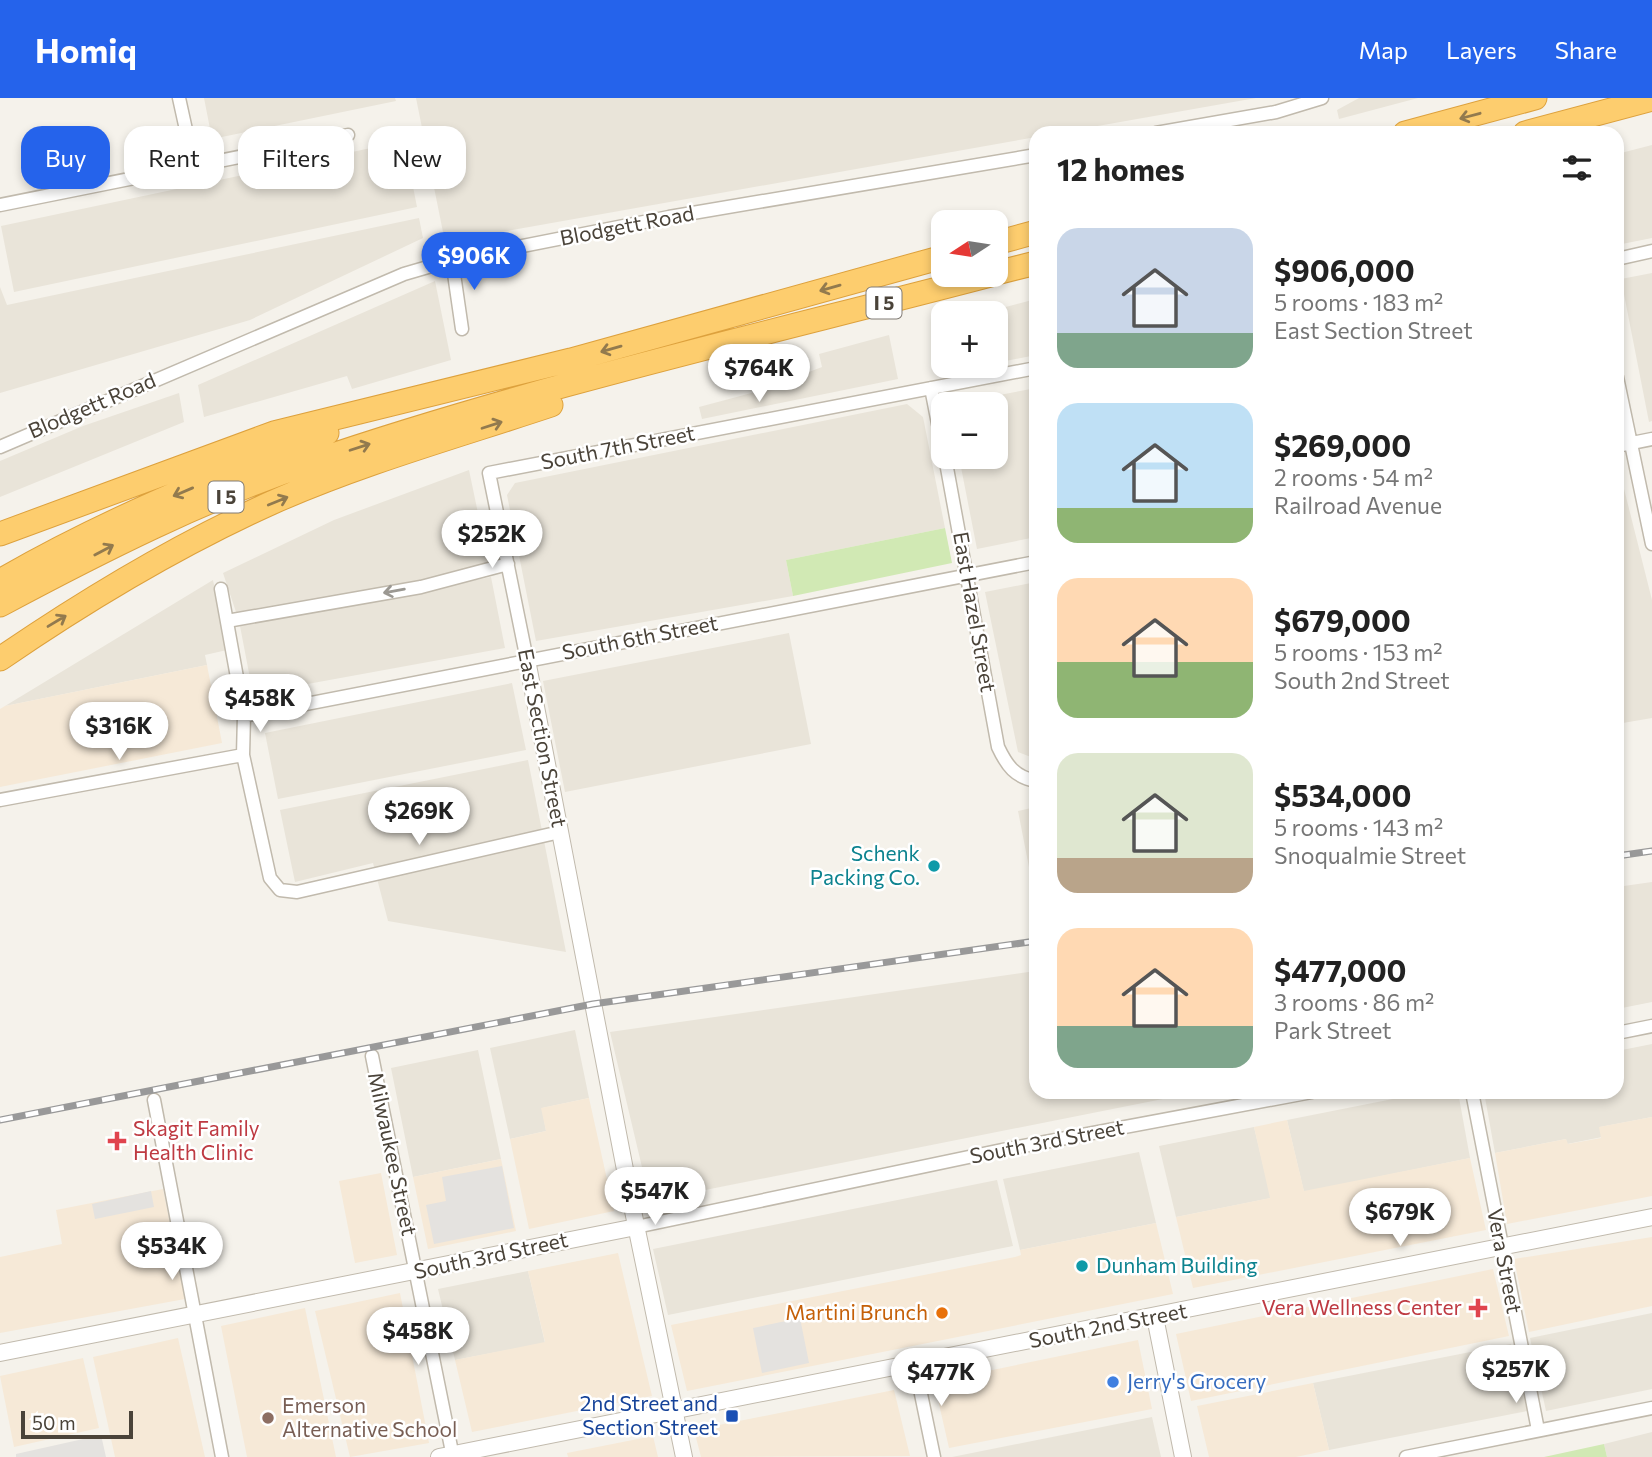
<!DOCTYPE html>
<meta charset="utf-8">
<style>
:root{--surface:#fff;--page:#f2f2f2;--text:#222;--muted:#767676;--accent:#2563eb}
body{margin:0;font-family:Commissioner,sans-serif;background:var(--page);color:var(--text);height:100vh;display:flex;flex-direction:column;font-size:26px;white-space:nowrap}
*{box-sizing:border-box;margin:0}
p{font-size:23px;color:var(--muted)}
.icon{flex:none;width:38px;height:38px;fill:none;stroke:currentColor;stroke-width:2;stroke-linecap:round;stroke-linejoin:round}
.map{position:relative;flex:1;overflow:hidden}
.sheet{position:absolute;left:1029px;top:28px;width:595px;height:973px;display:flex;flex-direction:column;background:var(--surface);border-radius:21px;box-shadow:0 4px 10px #0003}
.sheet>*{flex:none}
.top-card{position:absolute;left:21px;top:28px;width:665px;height:63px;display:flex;gap:14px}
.needle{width:46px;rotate:258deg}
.buttons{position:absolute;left:931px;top:112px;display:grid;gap:14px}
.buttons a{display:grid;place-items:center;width:77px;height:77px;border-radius:14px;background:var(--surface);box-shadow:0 4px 10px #0003;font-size:35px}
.scale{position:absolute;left:21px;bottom:18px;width:112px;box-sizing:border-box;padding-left:7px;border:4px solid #4a4339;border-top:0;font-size:19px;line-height:24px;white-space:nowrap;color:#4a4339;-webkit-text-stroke:5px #fff;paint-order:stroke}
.price{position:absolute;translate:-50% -60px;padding:0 16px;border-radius:24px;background:#fff;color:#222;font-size:23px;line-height:46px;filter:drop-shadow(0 2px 4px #0008)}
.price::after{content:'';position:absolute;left:50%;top:42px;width:21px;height:16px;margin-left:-10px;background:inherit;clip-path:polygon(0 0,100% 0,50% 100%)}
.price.current{background:var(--accent);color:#fff}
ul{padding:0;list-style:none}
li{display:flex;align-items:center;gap:21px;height:175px;padding:0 28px}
li span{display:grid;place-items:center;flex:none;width:196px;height:140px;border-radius:21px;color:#555}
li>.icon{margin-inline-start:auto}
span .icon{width:84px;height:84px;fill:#fffc;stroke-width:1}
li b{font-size:30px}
h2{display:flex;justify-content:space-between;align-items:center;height:84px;padding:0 28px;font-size:30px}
.tag{padding:0 24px;border-radius:21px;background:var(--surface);box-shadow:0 4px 10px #0003;font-size:24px;line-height:63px}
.tag.current{background:var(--accent);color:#fff}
header{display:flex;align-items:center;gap:42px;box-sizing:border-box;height:98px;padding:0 35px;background:var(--accent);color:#fff}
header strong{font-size:33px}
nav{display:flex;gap:38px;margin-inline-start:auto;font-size:24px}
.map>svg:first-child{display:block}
</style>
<header>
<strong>Homiq</strong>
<nav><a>Map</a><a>Layers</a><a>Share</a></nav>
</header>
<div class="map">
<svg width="1652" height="1359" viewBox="0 0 1652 1359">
<rect width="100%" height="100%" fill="#f5f2eb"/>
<path fill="#e9e4d9" d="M204 0H395L396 3 212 41Z
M416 0H1256L1058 35H1036V39L445 144Z
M1359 0H1418L1339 21 1337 12Z
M404 43 417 109 14 194 1 128Z
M1652 47V140L1617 147V56Z
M419 120 423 140 250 222 0 295V189L7 207Z
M1652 175V323L1649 324 1621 181Z
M435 183 451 262 352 291 347 278 204 319 198 287Z
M1036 201V257L996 265V215H983Z
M943 226V268H980L942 275 933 229Z
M889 237 898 281 702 321 699 309 759 293 822 269 819 256Z
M1036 290V439L977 451 959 359H996V306H951Z
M179 295 184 324 0 399V363L83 328Z
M907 306 923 319 945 430 786 462 793 498 536 543 507 397 515 385Z
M1619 371 1652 502V620L1617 626Z
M469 372 489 468 346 501 236 514 223 475 334 422Z
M491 479 505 550 253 596 240 528Z
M213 482 227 552 205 557 207 567 5 608Z
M1036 484V661L1018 654 985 494Z
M789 535 811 646 565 694 543 583Z
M512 585 526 652 278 701 265 635Z
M528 662 566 854 388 823 373 765 295 784 280 712Z
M1036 709V805L1018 713Z
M1652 784V904L1617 911V789Z
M1036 873V994H1198L650 1103 610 934Z
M575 932 589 1000 542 1010 546 1033 510 1041 490 950Z
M1652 946V1019L1600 1029 1602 1039 1567 1046 1566 1041 1495 1055 1484 994H1617V953Z
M478 952 501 1061 413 1079 391 970Z
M1428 994H1458L1470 1060 1304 1094 1287 1022Z
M1254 1029 1271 1100 1176 1119 1159 1048Z
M1139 1054 1156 1125 1020 1152 1003 1081Z
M997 1082 1013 1148 668 1217 653 1151Z
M528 1173 545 1245 455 1262 438 1191Z
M1652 1215V1291L1546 1313 1530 1240Z
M1511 1246 1527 1313 1329 1352 1313 1285Z
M1152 1319 1161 1359H952Z
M1652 1334V1359H1607L1604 1346Z"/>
<path fill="#f6e9d7" d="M207 567 222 645 0 689V611L5 608Z
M589 1000 614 1113 529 1131 510 1041 546 1033 541 1010Z
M1652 1019V1098L1507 1126 1495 1055 1566 1041 1568 1046 1601 1040 1599 1029Z
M1287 1022 1304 1093 1470 1060 1486 1132 1193 1190 1176 1119 1270 1100 1254 1029Z
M501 1061 516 1133 428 1151 413 1079Z
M381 1075 397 1157 355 1165 339 1083Z
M163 1091 185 1201 0 1235V1159L62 1146 56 1112Z
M1156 1125 1173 1196 687 1293 671 1227 1015 1159 1021 1157 1020 1152Z
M1652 1139V1208L1529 1234 1514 1161Z
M618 1155 652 1298 472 1334 455 1262 545 1244 528 1173Z
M1493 1171 1509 1238 1191 1303 1176 1236Z
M400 1195 429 1345 350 1359 315 1213Z
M305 1210 336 1359H247L221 1228Z
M178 1240 205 1359H115L93 1259Z
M1138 1242 1152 1311 949 1350 934 1284Z
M83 1260 99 1330 14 1349 0 1278Z
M1313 1285 1329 1352 1296 1359H1209L1197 1308Z
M894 1292 910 1358 701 1359 694 1332Z
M653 1338 658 1359H568L567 1355Z"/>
<path fill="#d1e9b4" d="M945 430 952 465 793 498 786 462Z
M1604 1346 1607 1359H1544Z"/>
<path fill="#e4e2df" d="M502 1068 514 1130 434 1146 426 1107 446 1103 442 1079Z
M151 1093 154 1109 95 1121 92 1106Z
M800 1220 809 1265 762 1275 753 1230Z
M101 1337 106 1359H16V1356Z"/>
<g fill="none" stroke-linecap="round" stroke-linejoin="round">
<g stroke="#c1baad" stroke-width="15">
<path id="minor" d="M179 0 194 68
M1156 35 1276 14 1322 0
M0 107 348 37
M1617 161 1652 153
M452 162 462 231
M1617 279 1652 446
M931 290 943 351
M1617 348 1652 341
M0 349 404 176 452 162 669 119 1036 57
M945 359 998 649C1007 668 1015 679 1036 683
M221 491 244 618 243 657 270 780 280 792 297 794 560 734
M227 523 421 489 508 466
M527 562 489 375 1036 270
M244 618 1036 464
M0 702 243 657
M1617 935 1652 928
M372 958 453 1359
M1472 994 1538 1332
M154 1002 222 1359
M636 1129 1002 1052 1312 994
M915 1267 934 1359
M1406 1359 1652 1310"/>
</g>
<g stroke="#c1baad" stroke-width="18">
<path id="tertiary" d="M527 562 632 1108 684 1359
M1155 1219 1183 1359
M0 1255 636 1129
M439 1359 1652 1119"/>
</g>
<g stroke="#dda13d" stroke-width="25">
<path id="motorway" d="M1405 35 1535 0
M1525 35 1652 1
M996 145 1036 134
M996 175 1036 165
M0 436 274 335 571 262 943 159
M0 483C103 423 216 377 327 335
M0 507C101 453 204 401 312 364 532 289 766 236 991 177
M0 561C86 502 176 448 271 405 361 365 458 338 551 307"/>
</g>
<use href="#minor" stroke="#fff" stroke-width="12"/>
<use href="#tertiary" stroke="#fff" stroke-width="16"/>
<use href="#motorway" stroke="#fdcd6e" stroke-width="23"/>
<g stroke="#999" stroke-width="7">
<path id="rail" d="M1617 758 1652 753
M0 1022 593 906 1036 843"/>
</g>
<use href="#rail" stroke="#fff" stroke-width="4.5" stroke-dasharray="13" stroke-linecap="butt"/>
</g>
<defs><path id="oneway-shaft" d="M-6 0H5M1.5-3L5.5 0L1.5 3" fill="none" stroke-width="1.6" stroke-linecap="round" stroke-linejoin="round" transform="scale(1.75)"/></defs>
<g stroke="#927a4e">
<use href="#oneway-shaft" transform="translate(1470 18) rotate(165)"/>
<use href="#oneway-shaft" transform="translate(830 190) rotate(164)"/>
<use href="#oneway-shaft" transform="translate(611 251) rotate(164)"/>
<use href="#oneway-shaft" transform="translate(492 327) rotate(-18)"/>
<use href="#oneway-shaft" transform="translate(360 349) rotate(-18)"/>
<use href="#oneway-shaft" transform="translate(183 394) rotate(157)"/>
<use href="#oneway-shaft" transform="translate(278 403) rotate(-22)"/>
<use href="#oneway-shaft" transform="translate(104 452) rotate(-28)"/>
<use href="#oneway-shaft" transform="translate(57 523) rotate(-31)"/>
</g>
<use stroke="#9b9892" href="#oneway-shaft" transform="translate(394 493) rotate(170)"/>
<g fill="#0f9aa8" stroke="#fff" stroke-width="2.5">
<circle cx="934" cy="768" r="7"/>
<circle cx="1082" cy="1168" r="7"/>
</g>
<g fill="#e0444e" stroke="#fff" stroke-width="2.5">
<path d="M113.5 1032.5h7v7h7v7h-7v7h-7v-7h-7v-7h7z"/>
<path d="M1474.5 1199.5h7v7h7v7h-7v7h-7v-7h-7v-7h7z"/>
</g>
<circle fill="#e8710a" stroke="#fff" stroke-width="2.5" cx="942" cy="1215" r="7"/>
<circle fill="#3f7fe0" stroke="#fff" stroke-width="2.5" cx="1113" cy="1284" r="7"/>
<rect fill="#1a4fb4" stroke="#fff" stroke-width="2.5" x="725" y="1311" width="14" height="14" rx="3.5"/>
<circle fill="#8d6e63" stroke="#fff" stroke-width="2.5" cx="268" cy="1320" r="7"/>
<g text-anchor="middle" stroke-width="5" stroke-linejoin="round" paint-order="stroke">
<g fill="#fff" stroke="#807b74" stroke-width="2">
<rect x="866.5" y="189.5" width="35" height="31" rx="5"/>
<rect x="208.5" y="383.5" width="35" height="31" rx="5"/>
</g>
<g font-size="19" font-weight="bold" fill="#4a4339">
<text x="884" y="212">I 5</text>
<text x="226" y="406">I 5</text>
</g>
<g font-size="21" fill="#4a4339" stroke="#fff">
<text transform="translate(627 128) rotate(-11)" y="7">Blodgett Road</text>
<text transform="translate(92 308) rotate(-23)" y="7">Blodgett Road</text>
<text transform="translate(618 350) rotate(-11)" y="7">South 7th Street</text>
<text transform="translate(974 514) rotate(80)" y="7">East Hazel Street</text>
<text transform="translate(640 540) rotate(-11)" y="7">South 6th Street</text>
<text transform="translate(542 640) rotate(79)" y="7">East Section Street</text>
<text transform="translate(1047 1044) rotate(-11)" y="7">South 3rd Street</text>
<text transform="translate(392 1056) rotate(78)" y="7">Milwaukee Street</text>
<text transform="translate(491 1158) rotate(-12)" y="7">South 3rd Street</text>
<text transform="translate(1504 1163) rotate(79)" y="7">Vera Street</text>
<text transform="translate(1108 1228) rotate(-11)" y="7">South 2nd Street</text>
</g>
<g font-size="21" fill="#0d838f" stroke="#fff" text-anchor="end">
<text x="920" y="763">Schenk<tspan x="920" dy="24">Packing Co.</tspan></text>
<text x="1096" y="1175" text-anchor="start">Dunham Building</text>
</g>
<g font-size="21" fill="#be3a42" stroke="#fff" text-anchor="start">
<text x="133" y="1038">Skagit Family<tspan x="133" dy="24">Health Clinic</tspan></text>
<text x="1462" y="1217" text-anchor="end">Vera Wellness Center</text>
</g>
<g font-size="21" fill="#c56008" stroke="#fff" text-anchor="end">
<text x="928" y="1222">Martini Brunch</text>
</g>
<g font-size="21" fill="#366cbe" stroke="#fff" text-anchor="start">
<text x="1127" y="1291">Jerry's Grocery</text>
</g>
<g font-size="21" fill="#164399" stroke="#fff" text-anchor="end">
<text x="718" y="1313">2nd Street and<tspan x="718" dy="24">Section Street</tspan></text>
</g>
<g font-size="21" fill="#785e54" stroke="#fff" text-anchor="start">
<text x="282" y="1315">Emerson<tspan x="282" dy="24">Alternative School</tspan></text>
</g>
</g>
</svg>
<div class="buttons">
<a><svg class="needle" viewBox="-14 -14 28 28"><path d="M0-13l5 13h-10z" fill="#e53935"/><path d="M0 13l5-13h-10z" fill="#767676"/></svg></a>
<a>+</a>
<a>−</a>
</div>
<div class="scale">50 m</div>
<b class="price current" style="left:474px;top:194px">$906K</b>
<b class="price" style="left:759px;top:306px">$764K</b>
<b class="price" style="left:492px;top:472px">$252K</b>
<b class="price" style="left:260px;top:636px">$458K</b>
<b class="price" style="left:119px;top:664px">$316K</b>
<b class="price" style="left:419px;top:749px">$269K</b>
<b class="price" style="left:655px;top:1129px">$547K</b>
<b class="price" style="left:1400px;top:1150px">$679K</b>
<b class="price" style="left:172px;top:1184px">$534K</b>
<b class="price" style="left:418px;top:1269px">$458K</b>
<b class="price" style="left:1516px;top:1307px">$257K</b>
<b class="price" style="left:941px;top:1310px">$477K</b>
<div class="top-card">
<a class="tag current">Buy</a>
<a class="tag">Rent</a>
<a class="tag">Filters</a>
<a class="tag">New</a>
</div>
<section class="sheet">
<h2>12 homes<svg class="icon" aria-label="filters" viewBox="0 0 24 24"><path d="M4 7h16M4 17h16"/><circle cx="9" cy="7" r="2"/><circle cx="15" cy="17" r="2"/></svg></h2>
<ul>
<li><span style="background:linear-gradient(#c9d6e8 75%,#7fa58c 0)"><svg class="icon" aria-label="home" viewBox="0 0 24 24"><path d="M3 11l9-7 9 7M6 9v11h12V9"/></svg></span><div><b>$906,000</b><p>5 rooms · 183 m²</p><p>East Section Street</p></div></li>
<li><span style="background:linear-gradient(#bfe0f5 75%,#8fb573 0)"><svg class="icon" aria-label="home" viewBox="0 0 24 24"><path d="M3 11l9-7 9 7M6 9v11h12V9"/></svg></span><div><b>$269,000</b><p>2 rooms · 54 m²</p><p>Railroad Avenue</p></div></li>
<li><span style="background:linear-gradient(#ffd9b3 60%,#8fb573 0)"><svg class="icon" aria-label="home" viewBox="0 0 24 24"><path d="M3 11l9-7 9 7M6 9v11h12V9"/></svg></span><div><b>$679,000</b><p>5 rooms · 153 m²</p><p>South 2nd Street</p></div></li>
<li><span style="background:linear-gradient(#dfe7d0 75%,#b9a48a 0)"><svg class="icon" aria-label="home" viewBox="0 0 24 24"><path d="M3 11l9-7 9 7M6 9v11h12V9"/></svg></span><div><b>$534,000</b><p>5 rooms · 143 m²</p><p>Snoqualmie Street</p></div></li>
<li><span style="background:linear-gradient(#ffd9b3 70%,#7fa58c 0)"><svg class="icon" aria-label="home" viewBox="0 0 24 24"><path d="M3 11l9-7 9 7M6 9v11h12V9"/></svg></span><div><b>$477,000</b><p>3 rooms · 86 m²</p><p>Park Street</p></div></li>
</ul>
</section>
</div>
